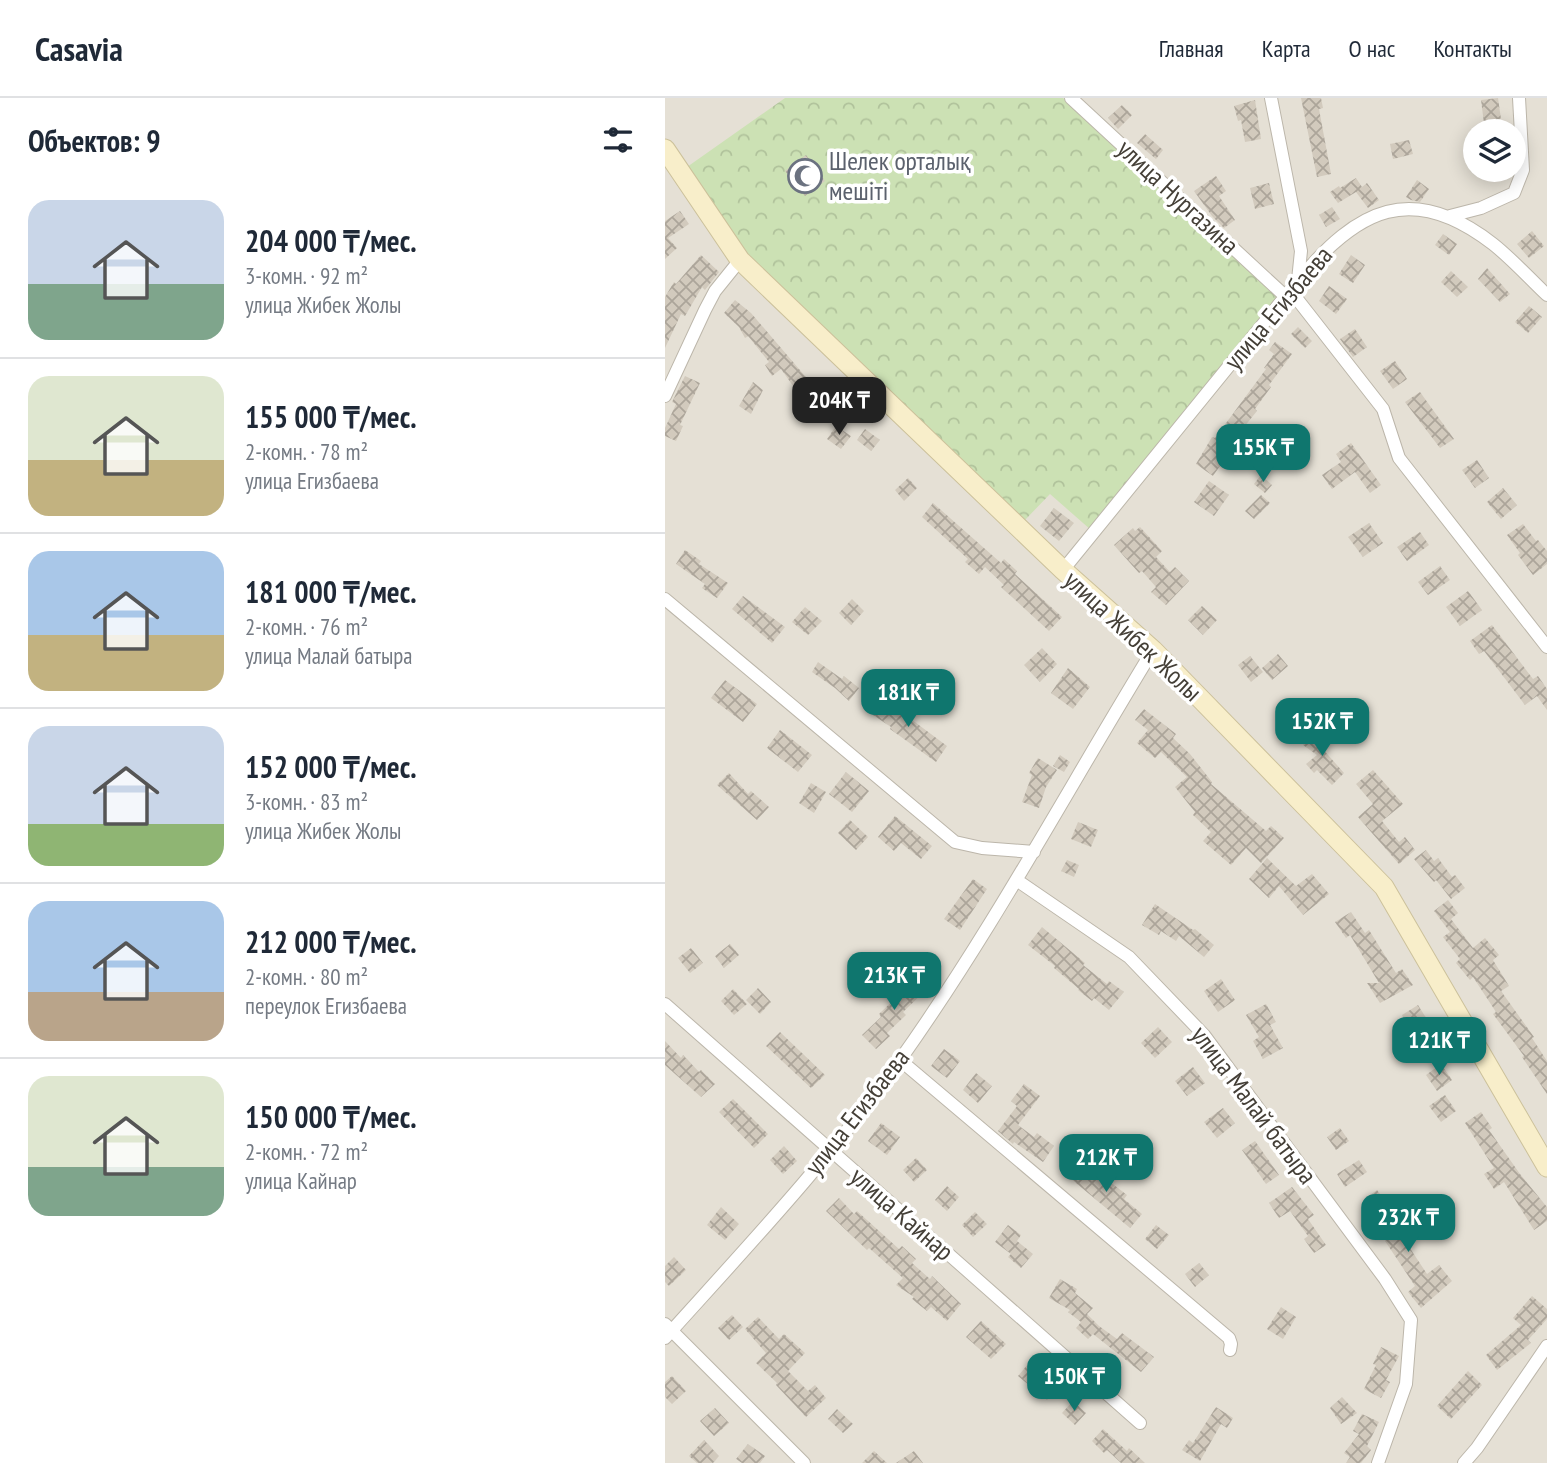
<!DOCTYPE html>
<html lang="ru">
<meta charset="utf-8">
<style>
:root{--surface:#fff;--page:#f2f2f3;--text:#1f2937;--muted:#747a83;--line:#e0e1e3;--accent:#0f766e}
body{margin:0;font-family:"PT Sans Narrow",sans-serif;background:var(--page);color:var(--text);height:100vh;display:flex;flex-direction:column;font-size:26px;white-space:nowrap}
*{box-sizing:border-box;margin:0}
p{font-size:23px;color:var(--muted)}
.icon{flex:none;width:38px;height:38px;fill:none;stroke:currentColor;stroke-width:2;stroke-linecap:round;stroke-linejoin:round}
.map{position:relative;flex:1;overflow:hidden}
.sheet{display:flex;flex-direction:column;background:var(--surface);width:665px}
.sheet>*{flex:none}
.tools{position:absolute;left:798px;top:21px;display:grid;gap:14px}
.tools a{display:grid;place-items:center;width:63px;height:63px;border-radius:50%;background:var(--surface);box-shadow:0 4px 18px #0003;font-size:35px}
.price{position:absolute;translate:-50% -60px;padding:0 16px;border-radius:14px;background:var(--accent);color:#fff;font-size:23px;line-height:46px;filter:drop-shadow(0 2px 4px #0008)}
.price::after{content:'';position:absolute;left:50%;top:42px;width:21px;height:16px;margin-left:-10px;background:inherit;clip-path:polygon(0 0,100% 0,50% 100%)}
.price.on{background:#222;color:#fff}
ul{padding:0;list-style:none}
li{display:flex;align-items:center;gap:21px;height:175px;padding:0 28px}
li+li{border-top:2px solid var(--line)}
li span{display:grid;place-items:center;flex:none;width:196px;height:140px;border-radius:21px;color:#555}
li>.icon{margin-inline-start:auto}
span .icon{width:84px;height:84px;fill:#fffc;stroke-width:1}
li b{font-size:30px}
h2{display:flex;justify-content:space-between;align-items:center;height:84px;padding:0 28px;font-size:30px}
header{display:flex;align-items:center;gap:42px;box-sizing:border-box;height:98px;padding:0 35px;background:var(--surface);border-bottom:2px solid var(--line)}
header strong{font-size:33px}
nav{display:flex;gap:38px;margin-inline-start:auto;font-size:24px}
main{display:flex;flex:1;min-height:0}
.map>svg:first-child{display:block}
</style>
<header>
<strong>Casavia</strong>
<nav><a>Главная</a><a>Карта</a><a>О нас</a><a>Контакты</a></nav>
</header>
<main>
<section class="sheet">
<h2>Объектов: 9<svg class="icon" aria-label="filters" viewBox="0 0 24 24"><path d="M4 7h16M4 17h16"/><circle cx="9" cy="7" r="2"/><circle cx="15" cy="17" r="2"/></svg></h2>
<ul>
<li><span style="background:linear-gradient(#c9d6e8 60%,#7fa58c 0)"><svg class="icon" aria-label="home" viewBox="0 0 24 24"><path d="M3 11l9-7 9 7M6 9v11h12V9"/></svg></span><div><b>204 000 ₸/мес.</b><p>3-комн. · 92 m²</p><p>улица Жибек Жолы</p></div></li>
<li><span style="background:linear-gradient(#dfe7d0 60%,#c2b280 0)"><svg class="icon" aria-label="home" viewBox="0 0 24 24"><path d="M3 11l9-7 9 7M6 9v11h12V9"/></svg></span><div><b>155 000 ₸/мес.</b><p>2-комн. · 78 m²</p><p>улица Егизбаева</p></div></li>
<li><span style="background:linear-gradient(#a9c7e8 60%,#c2b280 0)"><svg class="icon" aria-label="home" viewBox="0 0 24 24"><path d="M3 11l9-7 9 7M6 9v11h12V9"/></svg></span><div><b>181 000 ₸/мес.</b><p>2-комн. · 76 m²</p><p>улица Малай батыра</p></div></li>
<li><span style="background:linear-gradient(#c9d6e8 70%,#8fb573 0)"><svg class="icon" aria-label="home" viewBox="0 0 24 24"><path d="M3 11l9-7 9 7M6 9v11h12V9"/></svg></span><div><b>152 000 ₸/мес.</b><p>3-комн. · 83 m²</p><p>улица Жибек Жолы</p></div></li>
<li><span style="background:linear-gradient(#a9c7e8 65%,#b9a48a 0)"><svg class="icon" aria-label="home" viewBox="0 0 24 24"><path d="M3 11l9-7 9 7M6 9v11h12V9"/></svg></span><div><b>212 000 ₸/мес.</b><p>2-комн. · 80 m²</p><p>переулок Егизбаева</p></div></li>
<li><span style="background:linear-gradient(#dfe7d0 65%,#7fa58c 0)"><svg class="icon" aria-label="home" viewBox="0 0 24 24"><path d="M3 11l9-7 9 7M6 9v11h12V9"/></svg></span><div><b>150 000 ₸/мес.</b><p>2-комн. · 72 m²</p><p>улица Кайнар</p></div></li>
</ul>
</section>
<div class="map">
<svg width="882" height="1365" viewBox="0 0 882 1365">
<defs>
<pattern id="forest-crowns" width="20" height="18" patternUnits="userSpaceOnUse" patternTransform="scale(1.75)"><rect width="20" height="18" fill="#cce1b4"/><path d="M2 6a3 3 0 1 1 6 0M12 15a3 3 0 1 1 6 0" fill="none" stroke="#b0c29b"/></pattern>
<pattern id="building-cross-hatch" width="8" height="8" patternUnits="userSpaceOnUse" patternTransform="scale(1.75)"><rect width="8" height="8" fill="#d2cabd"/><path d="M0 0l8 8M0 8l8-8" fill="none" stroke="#aca59a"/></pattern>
</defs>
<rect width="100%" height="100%" fill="#f1eee7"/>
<path fill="#e5e0d5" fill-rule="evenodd" d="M0 0H882V1365H0ZM810 33H849V72H810Z"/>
<path fill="url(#forest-crowns)" d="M120 0H398L618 200 426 432 385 396 360 422 81 156 22 69Z"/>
<path fill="url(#building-cross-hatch)" d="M636 0H656L658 10 654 11 666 76 652 79Z
M833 0 836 21H832L833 33H820L816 2Z
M590 2 596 41 580 44 576 22 573 23 569 8Z
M457 7 467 17 453 31 443 20Z
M480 36 498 52 491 61 472 45Z
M744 42 748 56 728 61 725 46Z
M141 57 160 83 140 98 120 73Z
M551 78 561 93 554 98 570 122 559 130 547 118 529 93Z
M691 80 697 89 702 85 714 102 703 110 691 94 673 105 665 94 674 88 675 90Z
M752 82 764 91 755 104 746 102 741 99Z
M604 85 609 106 590 111 585 90Z
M667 109 675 121 661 129 654 117Z
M15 113 24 126 3 140 12 150 0 161V123Z
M867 133 879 148 864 160 852 146Z
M778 136 792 146 784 157 770 147Z
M36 157 54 174 40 192 37 189 20 218 16 216 0 250V199L9 184 11 186Z
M686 157 700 167 688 185 674 176Z
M822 170 845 196 835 204 813 181Z
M786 173 803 189 792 199 776 184Z
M664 188 682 201 671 216 654 203Z
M70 202 86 215 146 285 133 295 116 271 107 278 100 267 104 264 83 238 80 240 74 229 59 215Z
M864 208 877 219 863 235 850 224Z
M633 229 647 243 640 250 626 236Z
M690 231 702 249 688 259 675 241Z
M610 244 627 256 604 287 606 289 590 311 592 313 579 329 577 327 562 348 570 353 563 365 559 362 548 378 531 366 547 339 550 340 601 271 599 270 609 256 604 252Z
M730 263 742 281 728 291 715 273Z
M20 278 35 285 15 327 18 328 11 343 0 338V330L11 306 7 304Z
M88 284 98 292 86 316 74 308Z
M755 294 789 341 775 350 740 304Z
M157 298 168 306 157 320 146 312Z
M171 328 186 338 176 351 162 341Z
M200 331 215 342 206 353 192 342Z
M686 345 716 387 705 395 690 374 667 391 657 377 676 364 671 356Z
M812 362 824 380 810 390 797 372Z
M596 377 607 387 600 395 589 386Z
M243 380 252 390 239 403 230 392Z
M544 383 564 397 549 418 529 404Z
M838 390 852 407 836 421 822 404Z
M596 397 605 405 589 421 580 413Z
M268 405 336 465 339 461 352 473 350 476 397 519 384 533 336 489 339 487 320 469 314 476 300 464 303 461 257 419Z
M389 410 409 425 394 443 375 428Z
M704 425 718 445 698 459 683 439Z
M858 426 871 443 873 442 882 453V466L868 477 853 457 855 455 842 437Z
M475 429 497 453 491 459 505 474 510 469 524 483 501 507 486 494 491 489 477 473 474 475 449 447 468 430 470 433Z
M755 434 764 447 742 463 732 449Z
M20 452 36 463 34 466 63 485 52 500 37 490 40 486 11 466Z
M775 468 785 482 763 497 753 484Z
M803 493 817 512 795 528 781 509Z
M78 498 120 529 107 545 67 511Z
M187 501 199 513 186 527 174 515Z
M537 508 552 522 538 537 523 522Z
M140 509 157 523 143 537 127 524Z
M827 527 868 581 873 578 882 591V612L872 598 860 607 819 553 814 556 805 543Z
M377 550 392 566 375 584 359 567Z
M613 556 623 568 607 582 597 570Z
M585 558 598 574 586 584 573 567Z
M153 564 177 581 179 578 194 590 184 603 170 590 147 574Z
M403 570 425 589 408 611 386 595Z
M60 582 92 606 78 624 46 600Z
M215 598 282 648 271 664 225 631 226 629 205 615Z
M479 611 511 636 508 640 525 656 547 684 546 686 601 733 606 728 619 740 596 765 581 750 566 767 538 743 546 734 528 717 530 714 510 689 522 679 496 654 490 660 472 645 483 632 470 622Z
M652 629 664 638 656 649 679 675 667 687 652 672 649 675 641 666 652 657 638 647Z
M115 632 147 657 133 674 102 650Z
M395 657 405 664 399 674 388 668Z
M373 660 392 672 381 689 374 710 357 704 367 677 364 675Z
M708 672 738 706 717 723 734 744 740 739 750 752 734 766 693 719 708 706 691 686Z
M181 674 204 693 187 714 164 696Z
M64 675 83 696 86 693 104 709 92 722 52 687Z
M146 685 161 694 149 715 134 705Z
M230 718 267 748 256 761 236 745 229 753 213 739Z
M185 722 203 739 191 752 173 735Z
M413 724 433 732 426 749 406 741Z
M761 752 769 763 773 760 787 779 790 777 800 790 786 801 771 782 769 784 749 761Z
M602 760 631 788 647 776 664 796 638 817 614 788 604 800 584 781Z
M402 762 414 767 409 779 396 773Z
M308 781 322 791 295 832 279 821Z
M783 802 793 815 786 821 808 850 820 840 834 857 828 862 844 888 836 893 869 939 867 940 882 963V996L857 959 859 958 828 916 831 914 808 879 805 882 791 865 795 861 778 839 785 834 769 813Z
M490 806 528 832 530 831 549 847 539 859 514 838 511 843 496 833 494 837 477 827Z
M686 814 700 835 704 832 731 875 737 871 748 887 715 905 702 885H714L685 837 681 840 670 824Z
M377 829 420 865 418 867 442 886 444 883 459 894 444 912 429 900 427 903 413 892 414 891 389 870 390 868 363 847Z
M65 846 74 857 59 870 50 858Z
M26 850 38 865 25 875 13 860Z
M248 877 262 891 238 914 241 917 222 935 225 938 211 951 197 937 216 919 214 916 237 894 234 890Z
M556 881 570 902 553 914 539 893Z
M93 890 106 904 95 916 81 902Z
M68 891 82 906 69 917 56 903Z
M601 906 611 924 605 927 618 950 598 961 588 943 594 939 581 917Z
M753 907 763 923 760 925 773 946 759 954 737 917Z
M493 929 507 944 490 960 476 945Z
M115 934 160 977 146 990 101 948Z
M0 943 16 960 18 957 34 974 36 972 50 986 36 999 0 967Z
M279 951 295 963 282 980 266 968Z
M776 966 787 982 772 993 761 977Z
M528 969 540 985 522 998 510 983Z
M311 975 327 988 313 1005 298 992Z
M359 986 375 998 353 1027 369 1039 372 1035 389 1048 378 1064 349 1044 348 1046 333 1033 352 1008 346 1003Z
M780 997 791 1013 776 1024 764 1008Z
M68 1001 103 1036 89 1050 54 1014Z
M558 1010 570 1025 552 1040 539 1024Z
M816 1014 827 1030 824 1032 855 1076 882 1109V1123L869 1132 839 1084 829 1091 819 1076 829 1070 800 1025Z
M216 1025 235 1039 222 1057 203 1043Z
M675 1030 684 1043 671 1052 662 1039Z
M590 1043 614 1077 601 1086 577 1052Z
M119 1048 132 1063 118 1076 105 1062Z
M251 1060 262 1072 249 1084 238 1072Z
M694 1062 702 1074 680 1089 672 1076Z
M418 1063 462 1097 459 1101 477 1116 465 1130 405 1080Z
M282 1088 294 1099 282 1113 270 1102Z
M627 1089 649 1117 643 1121 661 1147 649 1155 639 1141 643 1138 625 1113 614 1120 604 1105Z
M712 1092 726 1111 729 1109 737 1121 729 1126 762 1176 774 1167 787 1183 756 1210 743 1194 750 1188 720 1143 723 1141 710 1122 714 1119 701 1100Z
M174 1100 189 1116 192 1113 234 1151 237 1148 251 1161 247 1165 265 1181 267 1178 296 1206 282 1223 266 1209 262 1213 247 1201 249 1199 231 1187 238 1180 204 1150 202 1152 161 1113Z
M56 1109 74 1126 60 1142 42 1127Z
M310 1114 322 1126 308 1139 297 1127Z
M343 1127 356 1137 352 1143 368 1156 356 1170 343 1159 346 1156 330 1144Z
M491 1127 504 1137 492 1151 480 1141Z
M9 1159 21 1172 4 1188 0 1184V1168Z
M534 1165 544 1177 530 1189 520 1176Z
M395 1181 412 1191 410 1195 428 1210 422 1216 434 1228 452 1241 457 1235 489 1259 476 1274 428 1236 423 1241 411 1230 416 1224 403 1214 405 1212 384 1200Z
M867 1198 882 1211V1221L863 1242 866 1245 832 1272 821 1257 856 1227 848 1220Z
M616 1209 631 1219 618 1241 602 1231Z
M67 1217 78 1229 64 1242 53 1230Z
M93 1219 114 1241 119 1236 140 1255 123 1273 143 1293 150 1287 161 1300 141 1319 111 1287 112 1285 91 1265 101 1255 80 1231Z
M316 1223 341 1246 326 1261 301 1239Z
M716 1249 734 1258 721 1282 725 1284 716 1300 699 1291 711 1267 708 1266Z
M364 1265 393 1289 382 1302 353 1278Z
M803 1273 817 1287 786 1321 772 1308Z
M7 1278 21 1293 7 1306 0 1299V1284Z
M677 1299 692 1315 676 1326 665 1310Z
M408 1303 421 1315 410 1327 397 1315Z
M551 1309 568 1320 562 1330 556 1326 535 1363 517 1352 524 1342 528 1345Z
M50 1310 64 1325 49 1338 35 1323Z
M172 1311 188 1326 178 1335 163 1321Z
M697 1316 714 1324 702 1348 706 1352 696 1365H681L685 1359 679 1355 694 1336 688 1333Z
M438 1331 462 1353 464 1350 480 1365H456L442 1352 439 1355 427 1343Z
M39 1342 54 1358 48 1365H32L24 1358Z
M83 1346 100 1358 95 1365H77L71 1361Z
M209 1353 222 1365H197Z
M249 1353 258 1365H231Z"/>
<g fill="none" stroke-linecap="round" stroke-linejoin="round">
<g stroke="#bcb6aa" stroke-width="14">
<path id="minor" d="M406 0 620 198
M606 0 636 153 633 182
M785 118 816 110 849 95 858 72 854 0
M625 192 718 311 734 360 882 549
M0 298 40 212 50 193 75 162
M398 472 633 183C692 111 747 83 828 146 847 161 864 180 882 197
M0 501 290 744 317 750 369 754
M353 783 464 859 539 937 720 1181 746 1222 741 1286 713 1365
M0 906 475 1325
M235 962 564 1240 566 1246 565 1252
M0 1226 139 1365
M0 1240C81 1150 165 1061 235 962 328 831 404 689 488 552
M799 1365 812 1350 882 1248"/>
</g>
<g stroke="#ccc19b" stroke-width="21">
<path id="secondary" d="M0 51 75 162 398 472 488 552 719 789 882 1069"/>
</g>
<use href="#minor" stroke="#fff" stroke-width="12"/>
<use href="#secondary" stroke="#f8eeca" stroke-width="19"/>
</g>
<defs>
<g id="mosque-ring" transform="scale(1.75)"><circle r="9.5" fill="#fff" stroke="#6b7280" stroke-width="1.5"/><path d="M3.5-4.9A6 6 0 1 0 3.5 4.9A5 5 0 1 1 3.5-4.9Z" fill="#6b7280"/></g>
</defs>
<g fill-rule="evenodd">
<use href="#mosque-ring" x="140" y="78"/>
</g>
<g text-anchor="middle" stroke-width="7" stroke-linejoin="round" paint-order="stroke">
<g font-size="26" fill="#5b616d" stroke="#fff" text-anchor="start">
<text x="164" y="72">Шелек орталық<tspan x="164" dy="30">мешіті</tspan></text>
</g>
<g font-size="26" fill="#443f37" stroke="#fff">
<text transform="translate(513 99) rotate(43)" y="9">улица Нургазина</text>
<text transform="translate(613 210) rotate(-50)" y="9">улица Егизбаева</text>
<text transform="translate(468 538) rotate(43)" y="9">улица Жибек Жолы</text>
<text transform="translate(589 1007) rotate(53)" y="9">улица Малай батыра</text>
<text transform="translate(192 1014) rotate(-52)" y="9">улица Егизбаева</text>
<text transform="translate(237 1116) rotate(41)" y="9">улица Кайнар</text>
</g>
</g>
</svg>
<div class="tools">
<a><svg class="icon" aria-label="layers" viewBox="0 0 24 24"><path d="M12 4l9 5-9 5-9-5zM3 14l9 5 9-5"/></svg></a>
</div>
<b class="price on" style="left:174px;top:339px">204K ₸</b>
<b class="price" style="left:598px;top:386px">155K ₸</b>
<b class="price" style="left:243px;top:631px">181K ₸</b>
<b class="price" style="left:657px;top:660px">152K ₸</b>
<b class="price" style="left:229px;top:914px">213K ₸</b>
<b class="price" style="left:774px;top:979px">121K ₸</b>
<b class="price" style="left:441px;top:1096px">212K ₸</b>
<b class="price" style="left:743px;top:1156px">232K ₸</b>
<b class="price" style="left:409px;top:1315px">150K ₸</b>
</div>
</main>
